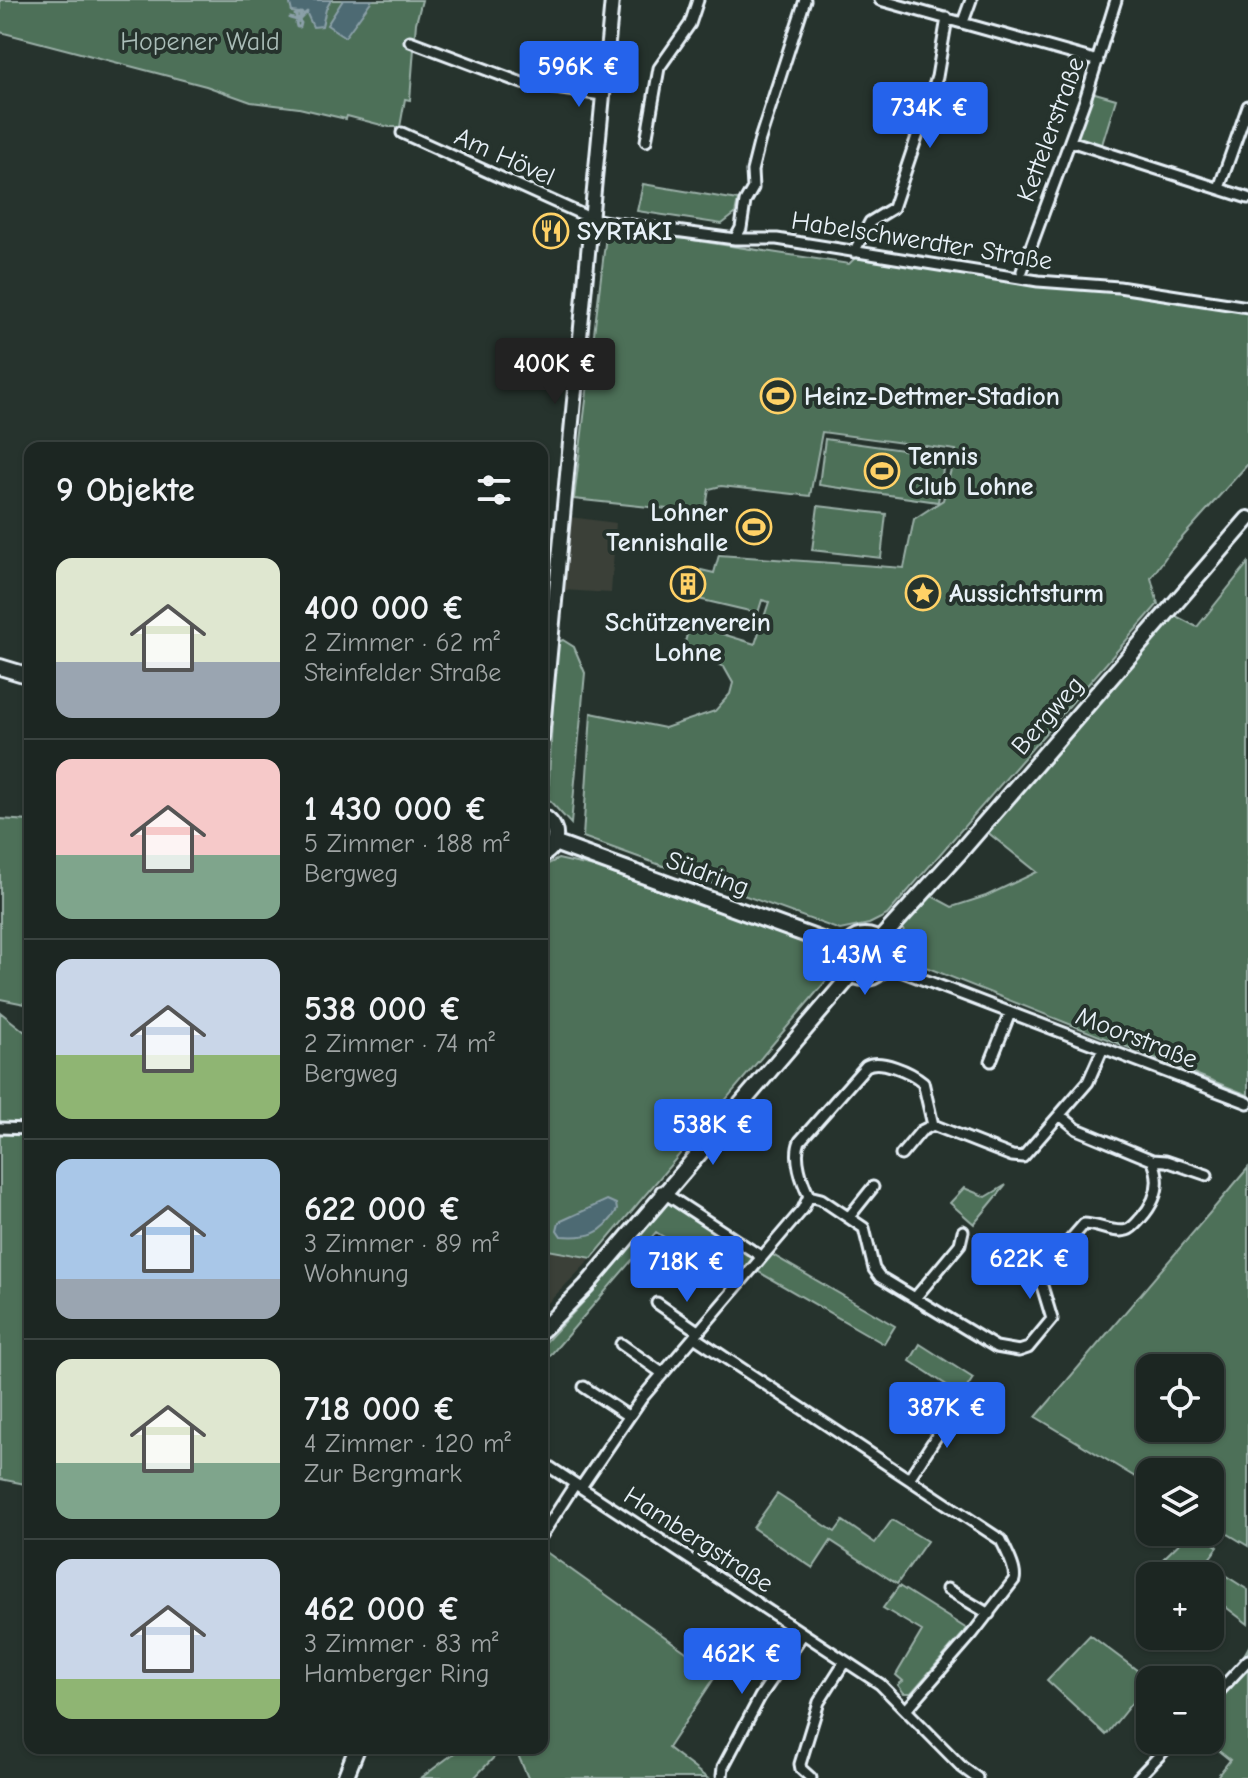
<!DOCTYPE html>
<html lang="de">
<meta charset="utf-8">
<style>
:root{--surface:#1c2622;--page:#252e2a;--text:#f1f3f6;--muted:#a0a5a5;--line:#3a4340;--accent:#2563eb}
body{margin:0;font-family:"Comic Neue",sans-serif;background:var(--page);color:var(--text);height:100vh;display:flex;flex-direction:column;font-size:30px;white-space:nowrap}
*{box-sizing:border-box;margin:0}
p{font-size:26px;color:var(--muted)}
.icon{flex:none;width:44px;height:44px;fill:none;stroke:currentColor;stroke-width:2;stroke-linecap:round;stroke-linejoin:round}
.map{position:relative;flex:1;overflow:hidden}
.side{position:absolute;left:24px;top:442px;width:524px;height:1312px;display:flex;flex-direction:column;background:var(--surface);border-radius:16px;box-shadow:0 2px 6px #0004,0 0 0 2px var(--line)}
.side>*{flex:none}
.fabs{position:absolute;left:1136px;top:1354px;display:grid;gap:16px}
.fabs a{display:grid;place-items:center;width:88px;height:88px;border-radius:16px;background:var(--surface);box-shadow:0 2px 6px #0004,0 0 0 2px var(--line);font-size:40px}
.price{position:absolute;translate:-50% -68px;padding:0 18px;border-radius:8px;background:var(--accent);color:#fff;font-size:26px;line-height:52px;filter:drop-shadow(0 2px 4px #0008)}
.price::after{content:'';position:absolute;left:50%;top:48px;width:24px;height:18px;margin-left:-12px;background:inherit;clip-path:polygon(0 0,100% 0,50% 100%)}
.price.on{background:#222;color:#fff}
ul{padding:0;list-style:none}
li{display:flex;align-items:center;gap:24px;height:200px;padding:0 32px}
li+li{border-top:2px solid var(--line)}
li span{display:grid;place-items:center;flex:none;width:224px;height:160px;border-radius:16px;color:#555}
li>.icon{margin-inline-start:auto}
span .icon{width:96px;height:96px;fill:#fffc;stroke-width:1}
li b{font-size:34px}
h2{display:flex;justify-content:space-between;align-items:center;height:96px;padding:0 32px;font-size:34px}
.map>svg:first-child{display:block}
</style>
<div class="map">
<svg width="1248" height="1778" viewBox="0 0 1248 1778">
<rect width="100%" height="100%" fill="#26332d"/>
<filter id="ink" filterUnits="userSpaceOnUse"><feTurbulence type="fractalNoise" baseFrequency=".0125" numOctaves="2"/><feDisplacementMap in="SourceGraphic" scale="16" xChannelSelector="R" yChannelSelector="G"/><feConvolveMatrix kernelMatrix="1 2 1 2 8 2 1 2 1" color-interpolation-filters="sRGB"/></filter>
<g filter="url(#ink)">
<path fill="#3a4038" d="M570 517 616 523 611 593 562 590Z
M542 1249 592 1258 542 1309Z"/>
<path fill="#4e6f59" stroke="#9bb0a8" stroke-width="2" fill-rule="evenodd" d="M0 0H422L416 23 410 100 405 99 400 127H389L347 116 346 119 299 108 251 102 206 86 0 32Z
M1088 91 1116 99 1100 151 1070 142Z
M643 184 738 200 735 214 722 224 637 211Z
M607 227 849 264 855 258 1050 286 1124 290 1248 310V464L1170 551 1151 578 1158 604 887 915 869 924 840 930 583 837 591 713 665 728 715 711 730 694 733 683 724 667 683 649 690 624 755 644 769 602 762 600 758 613 694 598 701 570 714 573 719 555 904 568 914 519 943 500 956 450 822 432 810 496 721 486 709 489 705 513 574 499Z
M825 439 945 456 938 502 819 485Z
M818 506 886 514 881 558 812 550Z
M1248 563V1095L903 958 896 946 904 934 903 928 930 895 952 907 986 896 1037 872 986 831 1172 614 1197 627Z
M563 640 574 647 585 673 571 824 548 799 556 643Z
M0 819 30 821V1005L0 999Z
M558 859 621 873 827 951 834 960 831 975 592 1258 542 1249V876L546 865Z
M0 1012 25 1032 30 1023V1485L0 1479Z
M1248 1168V1546L1210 1523V1472H1150V1486L1036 1417ZM1150 1368H1210V1428H1150Z
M1006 1185 974 1224 950 1203 964 1188 986 1197Z
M666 1200 762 1261 771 1254 895 1326 884 1344 750 1267 741 1278 732 1272 735 1267 705 1248 697 1258 656 1232 542 1365V1346L588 1297Z
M920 1344 973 1378 962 1395 910 1361Z
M777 1494 835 1532 843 1521 875 1543 892 1520 927 1541 897 1584 831 1541 813 1568 753 1528Z
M1191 1532H1199L1218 1547 1206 1563 1248 1590V1624L1210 1595V1576H1184L1162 1560Z
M542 1549 717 1674 668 1748 707 1778H528L515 1748H542Z
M899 1586 967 1629 911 1693H904L898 1685 903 1681 896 1675 922 1631 883 1608Z
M1090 1635 1150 1680 1106 1735 1047 1680Z
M1248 1648V1778H1216L1230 1760 1205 1740H1210V1710L1240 1675V1662Z
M461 1748H503L474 1778H421Z"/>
<path fill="#4d6a73" stroke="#8ba0a8" stroke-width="2" d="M292 0H331L326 9 322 26 313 27 307 14 292 12 290 4Z
M343 0H372L345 37 327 25Z
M607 1200 616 1204 617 1210C603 1235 588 1238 561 1236L557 1230 559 1222Z"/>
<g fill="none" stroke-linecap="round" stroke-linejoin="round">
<path stroke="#8ba0a8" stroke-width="3" d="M290 18 297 20H299L301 13 295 15 300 22 301 23 300 27H297L296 23 307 12"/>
<g stroke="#e8f1f8" stroke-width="15">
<path id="minor" d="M880 0 1098 61
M963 22 971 0
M410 41 522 83 602 95
M402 133 590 218 608 222 735 239H777L1038 281 1119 287 1248 307
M646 141 659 68 690 24 698 0
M1070 141 1248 198
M1219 188 1248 106
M735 239 741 228 745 202 753 188 752 171 760 139 805 0
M854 252 870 222 893 208 937 77 947 18
M1022 271 1085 100 1116 0
M885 965 1248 1103
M991 1061 1010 1013
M0 1128 30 1129
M901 1155 921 1131 933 1125
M1152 1160 1166 1161 1207 1175
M661 1191 762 1257 803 1209 809 1196C802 1182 793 1157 800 1141L866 1066C880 1058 911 1072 923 1082L933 1125 1012 1156 1023 1157 1088 1082 1103 1048
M809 1196 821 1199 864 1228 874 1269 880 1277 996 1347 1019 1351 1028 1348 1052 1319 1039 1276 1084 1224C1097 1224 1115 1234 1127 1230 1133 1228 1137 1222 1141 1218 1156 1201 1163 1182 1152 1160L1077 1129 1060 1115
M849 1217 873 1187
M915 1298 960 1244 963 1231
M657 1303 699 1332
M694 1337 1001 1540C1006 1551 1017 1570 1014 1580L973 1633 906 1710
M621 1344 662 1373
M584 1387 628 1416
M542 1462 880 1684 962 1767 977 1778
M910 1477 957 1405
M581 1487 642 1398 762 1257
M542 1535 575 1484
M947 1589 989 1614
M1210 1701 1248 1660
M722 1776 723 1767 760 1697 803 1634
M811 1778 801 1769 800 1764 819 1702 845 1661
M1138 1778 1174 1740"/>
</g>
<g stroke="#e8f1f8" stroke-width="18">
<path id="tertiary" d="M542 738 612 0"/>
</g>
<g stroke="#e8f1f8" stroke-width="20">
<path id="secondary" d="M0 667 30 676
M542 816C559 826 560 845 542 855
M554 843 846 949
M844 957a21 21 0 1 1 42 0a21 21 0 1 1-42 0Z
M879 941 960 852 1248 519
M542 1330 586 1286 852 974
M345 1778 357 1748"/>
</g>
<use href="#minor" stroke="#26332d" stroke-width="9"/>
<use href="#tertiary" stroke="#26332d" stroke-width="12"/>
<use href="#secondary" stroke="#26332d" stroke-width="14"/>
</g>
</g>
<defs>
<g id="restaurant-ring" transform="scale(1.8)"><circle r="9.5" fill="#26332d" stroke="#ffd166" stroke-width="1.5"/><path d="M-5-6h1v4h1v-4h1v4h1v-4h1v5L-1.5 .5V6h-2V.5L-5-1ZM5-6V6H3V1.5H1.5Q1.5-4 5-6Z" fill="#ffd166"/></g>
<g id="stadium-ring" transform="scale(1.8)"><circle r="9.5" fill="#26332d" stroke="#ffd166" stroke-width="1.5"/><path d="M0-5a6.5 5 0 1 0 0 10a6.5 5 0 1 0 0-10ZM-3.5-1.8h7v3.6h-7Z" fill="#ffd166"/></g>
<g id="building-ring" transform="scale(1.8)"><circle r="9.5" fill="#26332d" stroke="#ffd166" stroke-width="1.5"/><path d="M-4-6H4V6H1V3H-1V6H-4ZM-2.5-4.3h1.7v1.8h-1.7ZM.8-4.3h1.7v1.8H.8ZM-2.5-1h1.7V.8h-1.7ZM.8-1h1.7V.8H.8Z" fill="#ffd166"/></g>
<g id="sight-ring" transform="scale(1.8)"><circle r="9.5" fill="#26332d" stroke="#ffd166" stroke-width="1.5"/><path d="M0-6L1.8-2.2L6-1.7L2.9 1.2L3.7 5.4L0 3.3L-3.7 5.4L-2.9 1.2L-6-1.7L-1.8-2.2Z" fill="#ffd166"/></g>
</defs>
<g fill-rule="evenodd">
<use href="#restaurant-ring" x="551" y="231"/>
<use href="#stadium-ring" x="778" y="396"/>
<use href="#stadium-ring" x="882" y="471"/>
<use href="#stadium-ring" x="754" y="527"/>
<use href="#building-ring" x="688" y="584"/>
<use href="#sight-ring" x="923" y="593"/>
</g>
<g text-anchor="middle" stroke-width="8" stroke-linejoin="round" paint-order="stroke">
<g font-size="26" fill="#aabdb8" stroke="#26332d">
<text x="200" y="50">Hopener Wald</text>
</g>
<g font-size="26" fill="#e8f1f8" stroke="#26332d">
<text transform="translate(1050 129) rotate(-70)" y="9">Kettelerstraße</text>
<text transform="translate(505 156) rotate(24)" y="9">Am Hövel</text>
<text transform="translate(922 240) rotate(9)" y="9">Habelschwerdter Straße</text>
<text transform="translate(1047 715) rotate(-49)" y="9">Bergweg</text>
<text transform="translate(708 873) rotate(20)" y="9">Südring</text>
<text transform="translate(1137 1037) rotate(21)" y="9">Moorstraße</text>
<text transform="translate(699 1539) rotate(33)" y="9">Hambergstraße</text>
</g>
<g font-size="26" font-weight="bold" fill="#e8f1f8" stroke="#26332d" text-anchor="start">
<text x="577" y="240">SYRTAKI</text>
<text x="804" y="405">Heinz-Dettmer-Stadion</text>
<text x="908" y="465">Tennis<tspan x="908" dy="30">Club Lohne</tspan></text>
<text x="728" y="521" text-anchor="end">Lohner<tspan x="728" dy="30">Tennishalle</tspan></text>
<text x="949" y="602">Aussichtsturm</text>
<text x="688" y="631" text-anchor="middle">Schützenverein<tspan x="688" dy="30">Lohne</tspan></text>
</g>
</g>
</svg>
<div class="fabs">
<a><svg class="icon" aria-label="locate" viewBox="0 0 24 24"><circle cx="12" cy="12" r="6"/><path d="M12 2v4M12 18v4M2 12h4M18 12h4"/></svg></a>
<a><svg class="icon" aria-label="layers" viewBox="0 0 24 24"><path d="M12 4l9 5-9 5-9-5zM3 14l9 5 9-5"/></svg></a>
<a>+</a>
<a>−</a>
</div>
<b class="price" style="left:579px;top:109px">596K €</b>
<b class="price" style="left:930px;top:150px">734K €</b>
<b class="price on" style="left:555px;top:406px">400K €</b>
<b class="price" style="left:865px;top:997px">1.43M €</b>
<b class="price" style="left:713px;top:1167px">538K €</b>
<b class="price" style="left:1030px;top:1301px">622K €</b>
<b class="price" style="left:687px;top:1304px">718K €</b>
<b class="price" style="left:947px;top:1450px">387K €</b>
<b class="price" style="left:742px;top:1696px">462K €</b>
<section class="side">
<h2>9 Objekte<svg class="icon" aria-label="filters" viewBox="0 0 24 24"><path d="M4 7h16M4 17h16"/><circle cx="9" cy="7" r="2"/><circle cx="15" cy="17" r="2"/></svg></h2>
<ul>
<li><span style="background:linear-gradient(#dfe7d0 65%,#9aa5b1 0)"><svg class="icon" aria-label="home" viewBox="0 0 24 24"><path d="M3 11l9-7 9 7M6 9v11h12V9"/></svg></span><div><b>400 000 €</b><p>2 Zimmer · 62 m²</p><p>Steinfelder Straße</p></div></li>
<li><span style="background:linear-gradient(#f6c9c9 60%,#7fa58c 0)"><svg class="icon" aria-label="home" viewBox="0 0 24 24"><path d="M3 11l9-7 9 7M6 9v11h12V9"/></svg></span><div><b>1 430 000 €</b><p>5 Zimmer · 188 m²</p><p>Bergweg</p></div></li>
<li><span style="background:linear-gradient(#c9d6e8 60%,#8fb573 0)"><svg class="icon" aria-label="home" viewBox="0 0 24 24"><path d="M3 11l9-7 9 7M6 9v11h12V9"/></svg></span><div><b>538 000 €</b><p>2 Zimmer · 74 m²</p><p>Bergweg</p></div></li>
<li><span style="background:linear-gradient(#a9c7e8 75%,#9aa5b1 0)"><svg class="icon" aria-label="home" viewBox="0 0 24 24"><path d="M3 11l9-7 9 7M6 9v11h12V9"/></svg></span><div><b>622 000 €</b><p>3 Zimmer · 89 m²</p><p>Wohnung</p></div></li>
<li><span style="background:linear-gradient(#dfe7d0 65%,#7fa58c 0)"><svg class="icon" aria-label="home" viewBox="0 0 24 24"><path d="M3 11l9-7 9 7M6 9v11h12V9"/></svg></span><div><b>718 000 €</b><p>4 Zimmer · 120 m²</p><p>Zur Bergmark</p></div></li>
<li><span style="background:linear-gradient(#c9d6e8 75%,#8fb573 0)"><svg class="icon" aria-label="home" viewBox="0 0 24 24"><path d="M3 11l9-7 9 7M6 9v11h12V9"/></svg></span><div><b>462 000 €</b><p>3 Zimmer · 83 m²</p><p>Hamberger Ring</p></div></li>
</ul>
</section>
</div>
